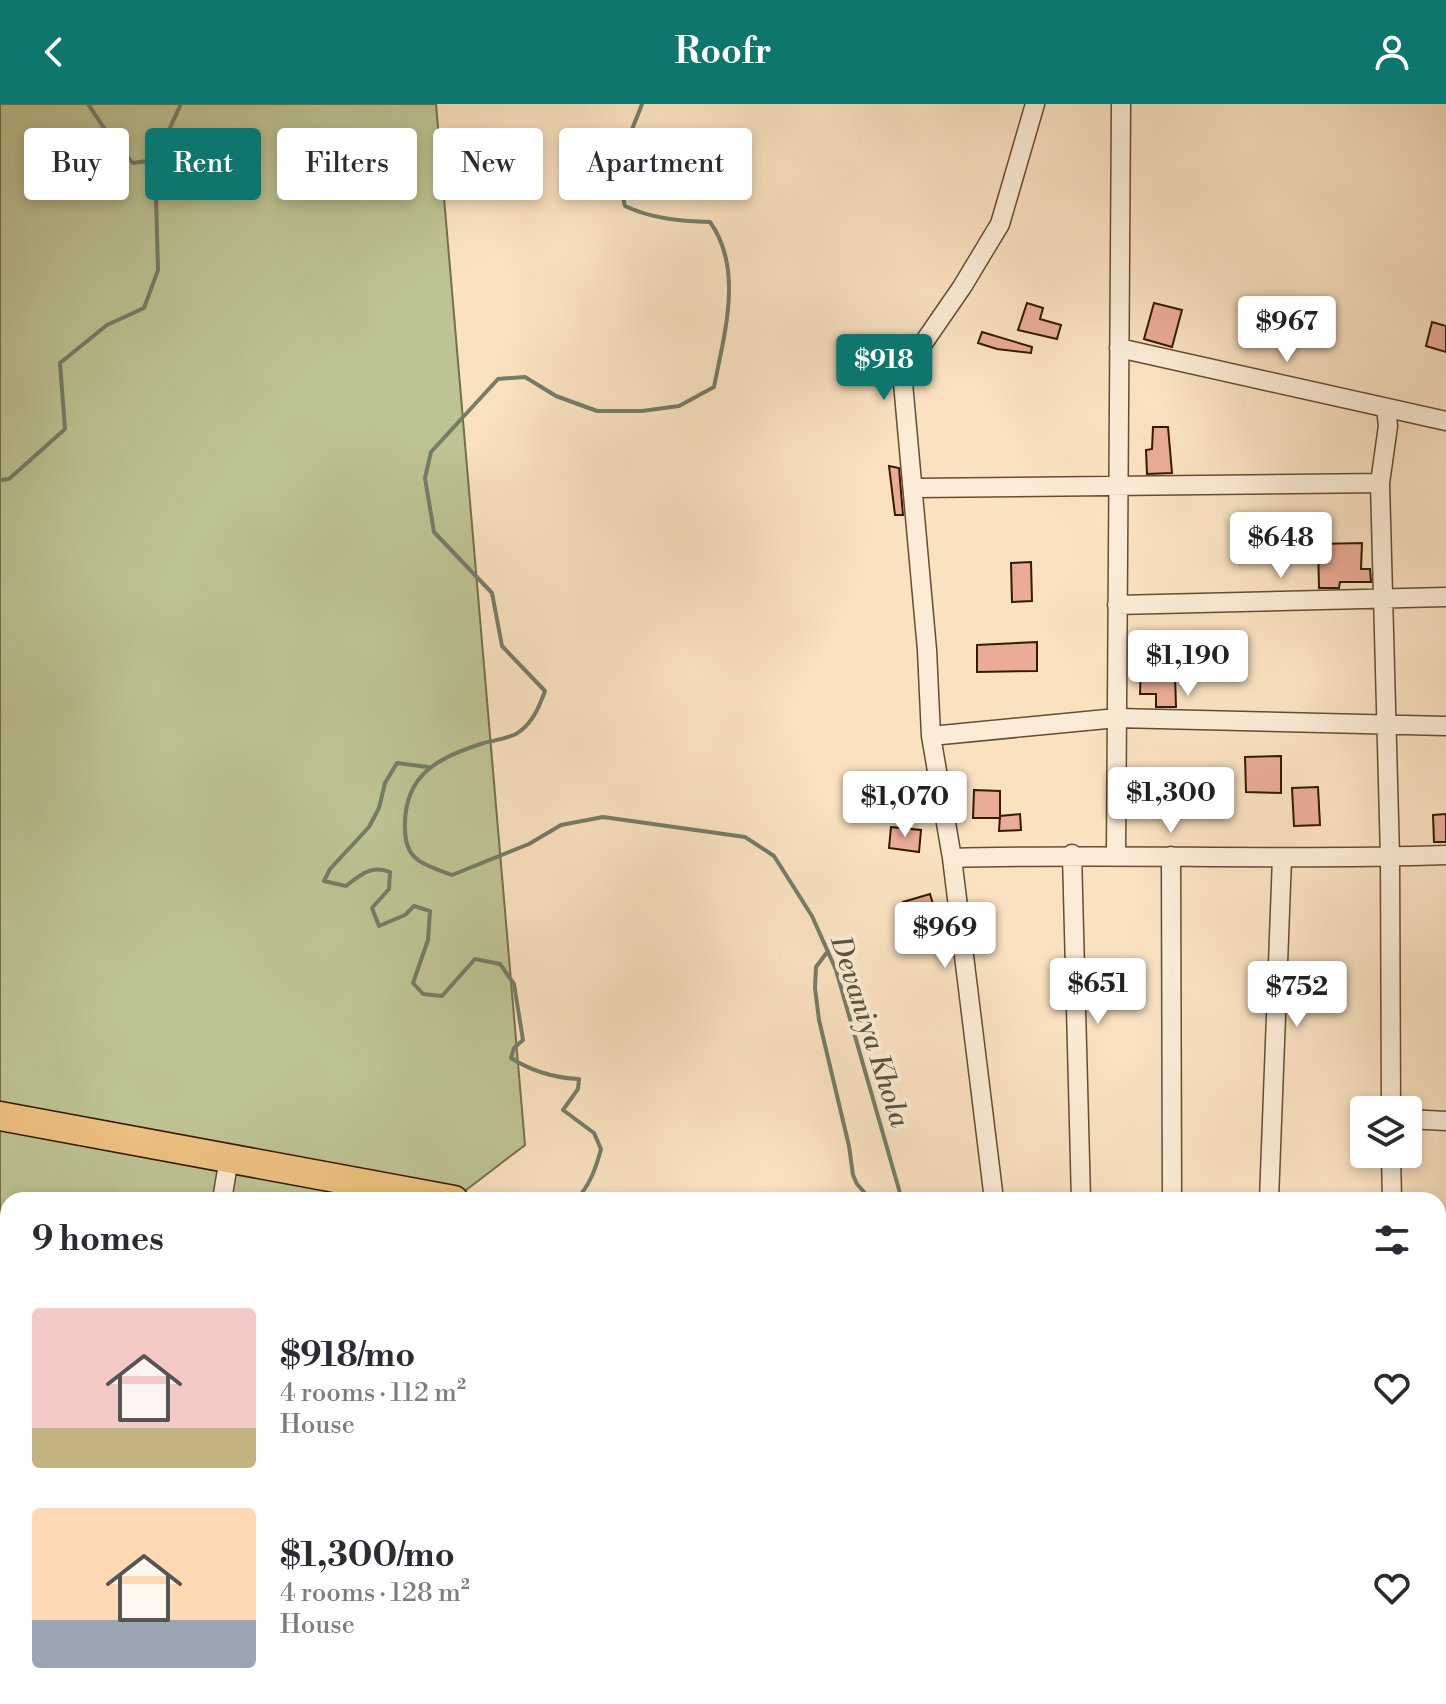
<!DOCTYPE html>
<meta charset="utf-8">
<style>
:root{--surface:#fff;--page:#f2f2f3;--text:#2b2b33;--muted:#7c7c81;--accent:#0f766e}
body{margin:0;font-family:"Libre Bodoni",serif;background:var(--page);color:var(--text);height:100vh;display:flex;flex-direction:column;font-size:30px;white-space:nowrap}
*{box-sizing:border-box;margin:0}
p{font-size:26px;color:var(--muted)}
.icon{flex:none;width:44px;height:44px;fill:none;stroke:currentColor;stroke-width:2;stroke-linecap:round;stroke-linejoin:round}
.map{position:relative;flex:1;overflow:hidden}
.details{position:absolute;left:0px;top:1088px;width:1446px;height:512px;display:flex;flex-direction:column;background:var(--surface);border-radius:24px 24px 0 0;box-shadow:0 4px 12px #0003}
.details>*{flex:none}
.guide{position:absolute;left:24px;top:24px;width:800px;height:72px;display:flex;gap:16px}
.buttons{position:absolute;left:1350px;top:992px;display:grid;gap:16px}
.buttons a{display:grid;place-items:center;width:72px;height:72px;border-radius:8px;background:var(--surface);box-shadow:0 4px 12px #0003;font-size:40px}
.price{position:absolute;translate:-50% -68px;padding:0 18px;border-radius:8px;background:#fff;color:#222;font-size:26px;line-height:52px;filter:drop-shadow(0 2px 4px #0008)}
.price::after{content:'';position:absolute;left:50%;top:48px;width:24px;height:18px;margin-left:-12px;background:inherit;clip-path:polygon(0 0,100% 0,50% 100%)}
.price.on{background:var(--accent);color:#fff}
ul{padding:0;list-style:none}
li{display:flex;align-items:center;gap:24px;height:200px;padding:0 32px}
li span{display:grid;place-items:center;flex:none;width:224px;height:160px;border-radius:8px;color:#555}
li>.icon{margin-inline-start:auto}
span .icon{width:96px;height:96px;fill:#fffc;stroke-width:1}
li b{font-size:34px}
h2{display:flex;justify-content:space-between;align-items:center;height:96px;padding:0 32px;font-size:34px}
.pill{padding:0 28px;border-radius:8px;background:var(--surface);box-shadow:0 4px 12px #0003;font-size:28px;line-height:72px}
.pill.on{background:var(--accent);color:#fff}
header{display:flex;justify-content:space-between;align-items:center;height:104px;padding:0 32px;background:var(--accent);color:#fff;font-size:36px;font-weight:600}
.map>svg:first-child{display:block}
</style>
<header><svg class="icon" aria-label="back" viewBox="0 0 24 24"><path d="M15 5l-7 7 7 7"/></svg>Roofr<svg class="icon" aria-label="person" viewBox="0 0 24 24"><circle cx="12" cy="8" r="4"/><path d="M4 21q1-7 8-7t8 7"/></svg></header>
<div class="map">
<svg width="1446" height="1600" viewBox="0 0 1446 1600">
<rect width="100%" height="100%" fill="#fae2c1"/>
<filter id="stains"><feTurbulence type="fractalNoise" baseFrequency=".0025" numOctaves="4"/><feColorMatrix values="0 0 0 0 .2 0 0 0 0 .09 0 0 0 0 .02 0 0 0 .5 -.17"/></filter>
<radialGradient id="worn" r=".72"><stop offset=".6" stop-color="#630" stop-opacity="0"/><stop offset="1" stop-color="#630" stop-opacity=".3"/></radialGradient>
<path fill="#bec393" stroke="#786e4b" stroke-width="2" d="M0 0H436L525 1041 453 1096H8V1592H72L69 1600H0Z
M122 1592H530L544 1600H119Z"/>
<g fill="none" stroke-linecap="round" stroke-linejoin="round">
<path stroke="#747d69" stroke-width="4" d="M88 0 110 33 133 59 155 56 181 0
M642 0C628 38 613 59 625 102 652 115 681 117 710 118 744 165 724 231 714 283L679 302 642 307H597L556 292 525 273 498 275 431 348 425 374 434 428 492 489 502 542 545 587C539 603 533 618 519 628 510 635 494 636 484 639 438 653 403 671 405 725 405 758 426 761 452 771L529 740 561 721 603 713 745 733 774 752 812 812 836 866 902 1096
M0 376 9 375 65 325 60 259 107 221 144 204 158 166 155 56
M428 663 397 659 385 679 379 704 369 723 330 765 324 777 346 782C361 770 371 761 390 768L389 785 372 804 379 822 405 811 414 802 430 807 428 836 413 879 423 890 442 892 475 855 500 860 514 880 523 936 514 944 511 954C533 968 554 974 579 975L578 985 563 1006 594 1029 601 1045C596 1064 590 1081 576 1096
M828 847 816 863 815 884 819 916 849 1042 853 1071 857 1080 871 1096
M1438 1567 1446 1577
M879 1592 881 1600
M451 1600 456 1592"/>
</g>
<path fill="#eaac96" stroke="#331a03" stroke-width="2" d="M1027 199 1043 204 1040 215 1061 221 1057 235 1018 226Z
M1154 199 1182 206 1172 243 1144 235Z
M1432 218 1446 222V248L1426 242Z
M982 228 1032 243 1031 249 997 245 978 239Z
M1153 323H1168L1172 369 1147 370 1146 346 1152 345Z
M889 362 899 364 903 411H895Z
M1286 410 1287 440 1268 441 1265 411Z
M1362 439 1361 465H1370L1371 478H1340L1339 484H1319L1318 440Z
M1031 458 1032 497 1012 498 1011 459Z
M1174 537 1176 603H1156V590H1140L1141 564H1145V538Z
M1037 538V567L977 568V541Z
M1281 652V689L1246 688 1245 653Z
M874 676 918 687 914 702 904 699 901 706 868 695Z
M1318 683 1320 721 1294 722 1292 684Z
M974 686 1000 687V714H973Z
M1020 710 1021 726 999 727 1000 712Z
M1446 710V738H1434L1433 711Z
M891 723 921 726 919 748 889 744Z
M930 790 936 810 909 818 903 798Z"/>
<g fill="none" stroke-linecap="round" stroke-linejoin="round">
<g stroke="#654c32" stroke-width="21">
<path id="minor" d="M1119 244 1446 317
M1386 304 1388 322 1380 379 1390 753 1391 1006
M913 384 1380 379
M1117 501 1446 493
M931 632 1117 614 1446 622
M1072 750 1081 1096
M1116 751 1121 0
M1171 752 1172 1096
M952 754C1117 749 1281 757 1446 751
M1408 1015 1446 1017
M1391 1050 1392 1096
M222 1096 229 1054
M994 1096 952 754 931 632 927 546 903 279 913 254 962 183 1000 120 1035 0
M1269 1096 1282 754
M1443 1493 1446 1482
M975 1592 982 1600
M100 1600 104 1592
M645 1600 649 1592
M1197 1600 1201 1592"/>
</g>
<g stroke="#331a03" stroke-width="31">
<path id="highway" d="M0 1012 454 1096
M1438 1311 1446 1313"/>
</g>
<use href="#minor" stroke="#fcecd7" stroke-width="18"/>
<use href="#highway" stroke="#edc180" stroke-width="28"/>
</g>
<g text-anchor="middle" stroke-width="8" stroke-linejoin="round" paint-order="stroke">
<g font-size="28" font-style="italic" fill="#59543e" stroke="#fcecd7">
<text transform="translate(871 927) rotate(72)" y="10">Devaniya Khola</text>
</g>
</g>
<rect width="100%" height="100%" filter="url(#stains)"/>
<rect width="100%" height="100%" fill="url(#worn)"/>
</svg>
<div class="buttons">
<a><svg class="icon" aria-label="layers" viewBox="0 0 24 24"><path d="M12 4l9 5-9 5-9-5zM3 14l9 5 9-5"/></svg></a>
</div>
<b class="price" style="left:1287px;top:260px">$967</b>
<b class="price on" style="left:884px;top:298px">$918</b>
<b class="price" style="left:1281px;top:476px">$648</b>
<b class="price" style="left:1188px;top:594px">$1,190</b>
<b class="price" style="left:1171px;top:731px">$1,300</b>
<b class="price" style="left:905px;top:735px">$1,070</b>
<b class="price" style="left:945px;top:866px">$969</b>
<b class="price" style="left:1098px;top:922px">$651</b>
<b class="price" style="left:1297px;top:925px">$752</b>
<div class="guide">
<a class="pill">Buy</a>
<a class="pill on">Rent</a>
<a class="pill">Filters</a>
<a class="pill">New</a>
<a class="pill">Apartment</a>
</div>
<section class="details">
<h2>9 homes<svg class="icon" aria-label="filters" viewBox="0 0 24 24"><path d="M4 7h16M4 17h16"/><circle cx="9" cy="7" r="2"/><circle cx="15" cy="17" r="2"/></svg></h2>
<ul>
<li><span style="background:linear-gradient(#f6c9c9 75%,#c2b280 0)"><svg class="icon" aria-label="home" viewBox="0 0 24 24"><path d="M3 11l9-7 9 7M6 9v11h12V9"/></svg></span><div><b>$918/mo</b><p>4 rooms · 112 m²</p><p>House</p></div><svg class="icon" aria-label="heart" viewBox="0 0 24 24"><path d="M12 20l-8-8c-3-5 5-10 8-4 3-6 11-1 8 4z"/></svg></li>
<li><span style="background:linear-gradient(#ffd9b3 70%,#9aa5b1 0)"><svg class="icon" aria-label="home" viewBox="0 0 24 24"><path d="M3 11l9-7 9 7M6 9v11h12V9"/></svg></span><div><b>$1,300/mo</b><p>4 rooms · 128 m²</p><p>House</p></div><svg class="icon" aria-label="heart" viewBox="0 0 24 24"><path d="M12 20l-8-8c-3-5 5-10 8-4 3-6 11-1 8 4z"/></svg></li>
</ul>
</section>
</div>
